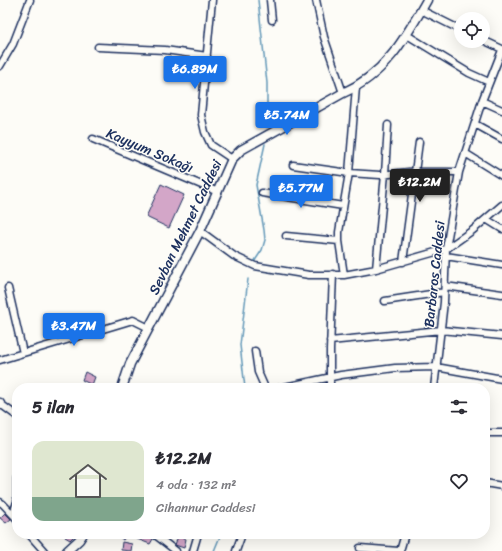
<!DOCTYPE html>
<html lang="tr">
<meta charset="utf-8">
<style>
:root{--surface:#fff;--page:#f2f2f3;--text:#2b2b33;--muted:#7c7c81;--line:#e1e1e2;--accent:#1a73e8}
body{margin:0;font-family:Sriracha,sans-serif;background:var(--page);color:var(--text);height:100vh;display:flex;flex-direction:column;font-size:15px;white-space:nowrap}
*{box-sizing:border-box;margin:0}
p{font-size:13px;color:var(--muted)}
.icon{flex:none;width:22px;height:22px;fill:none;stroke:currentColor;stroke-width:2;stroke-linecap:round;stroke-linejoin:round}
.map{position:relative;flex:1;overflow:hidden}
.side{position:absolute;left:12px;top:383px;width:478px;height:156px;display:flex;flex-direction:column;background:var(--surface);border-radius:16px;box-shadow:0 4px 16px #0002}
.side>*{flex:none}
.fabs{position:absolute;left:454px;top:12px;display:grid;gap:8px}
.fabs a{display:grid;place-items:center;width:36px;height:36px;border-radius:50%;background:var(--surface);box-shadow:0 4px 16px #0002;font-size:20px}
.price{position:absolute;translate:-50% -34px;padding:0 9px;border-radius:4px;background:var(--accent);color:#fff;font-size:13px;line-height:26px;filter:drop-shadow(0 1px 2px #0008)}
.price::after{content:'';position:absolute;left:50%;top:24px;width:12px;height:9px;margin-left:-6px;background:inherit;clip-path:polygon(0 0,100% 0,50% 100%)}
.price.on{background:#222;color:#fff}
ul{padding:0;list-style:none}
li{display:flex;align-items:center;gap:12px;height:100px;padding:0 20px}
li+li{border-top:1px solid var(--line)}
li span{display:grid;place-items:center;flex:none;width:112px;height:80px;border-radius:12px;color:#555}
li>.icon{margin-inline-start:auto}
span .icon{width:48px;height:48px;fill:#fffc;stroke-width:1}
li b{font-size:17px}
h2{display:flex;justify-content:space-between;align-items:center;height:48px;padding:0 20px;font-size:17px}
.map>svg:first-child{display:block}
</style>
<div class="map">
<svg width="502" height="551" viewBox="0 0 502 551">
<rect width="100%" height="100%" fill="#fdfcf7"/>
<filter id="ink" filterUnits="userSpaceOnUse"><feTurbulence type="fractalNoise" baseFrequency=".025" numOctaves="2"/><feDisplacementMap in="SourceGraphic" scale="8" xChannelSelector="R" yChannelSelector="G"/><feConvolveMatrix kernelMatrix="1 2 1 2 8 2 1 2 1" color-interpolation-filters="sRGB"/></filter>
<g filter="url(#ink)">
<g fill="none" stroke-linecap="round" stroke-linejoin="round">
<path stroke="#6398b8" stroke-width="1.5" d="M258 0 267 83V127
M254 262 262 250 265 240 264 230 256 185 265 144
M245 388 240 345 248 279
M214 551 221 534"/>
</g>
<path fill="#d3a6c8" stroke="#1b2f5e" d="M161 184 184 195 169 228 146 217Z
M85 372 95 377 92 385 82 380Z
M5 513 11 519 6 523 0 518Z
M67 534H76L70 540 65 537Z
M116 534H128L123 540Z
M138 534H150L153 539 150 544 137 539Z
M178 536 186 539 184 548 175 545Z
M122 542 132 544 131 551 121 550Z"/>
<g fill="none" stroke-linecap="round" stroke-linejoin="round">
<g stroke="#1b2f5e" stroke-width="9">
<path id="minor" d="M212 0 201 115 205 132 211 145 232 159
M270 0 272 20
M316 0 324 37 343 93
M421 10 461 30
M407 35 469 73 489 82
M483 40 502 49
M98 47 165 50 207 56
M0 66 13 44 30 0
M482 101 502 110
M475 124 502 139
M93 139 218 192
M465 153 502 176
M293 165 349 173 380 175 409 172H459
M262 193 343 206
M486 219 502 229
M200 231 234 256 255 266 309 275H344L376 269 446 249 473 230 502 205
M286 236 339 241
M446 256 502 265
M403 262 419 142
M376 269 385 174 388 125
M344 275 339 241V232L349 173 356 87
M445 286 502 294
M8 288 23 353
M385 301 444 292
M330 341 441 330 502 336
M255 351 258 372 265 388
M0 360 133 320 149 328
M280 388 341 375 395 368 436 367 502 379
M330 388V350L333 274
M434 388 444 302 446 249 459 172 482 101 502 50
M0 402 2 405 17 416
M485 433H502
M17 478V497
M485 483 502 486
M0 502 3 504 17 519
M13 514 17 502
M29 534 44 551
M154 534 176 551
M360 548 399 551
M193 551 198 534
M236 551 242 534
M400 551 405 534"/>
</g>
<g stroke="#1b2f5e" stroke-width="11">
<path id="major" d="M122 388 130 364 200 231 232 159 241 150 343 93C386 74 405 38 427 0
M67 551 79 540 83 534"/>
</g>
<use href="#minor" stroke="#fdfcf7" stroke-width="6"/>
<use href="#major" stroke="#fdfcf7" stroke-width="8"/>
</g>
</g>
<g text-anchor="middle" stroke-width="3" stroke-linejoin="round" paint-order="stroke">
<g font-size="14" fill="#1b2f5e" stroke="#fdfcf7">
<text transform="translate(150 150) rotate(23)" y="5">Kayyum Sokağı</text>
<text transform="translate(185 227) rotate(-64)" y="5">Sevban Mehmet Caddesi</text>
<text transform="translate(434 274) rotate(-84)" y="5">Barbaros Caddesi</text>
</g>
</g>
</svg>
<div class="fabs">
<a><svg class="icon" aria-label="locate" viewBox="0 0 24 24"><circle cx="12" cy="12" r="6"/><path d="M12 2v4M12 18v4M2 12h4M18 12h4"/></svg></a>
</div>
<b class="price" style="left:195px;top:90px">₺6.89M</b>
<b class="price" style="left:287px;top:136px">₺5.74M</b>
<b class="price on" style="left:420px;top:203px">₺12.2M</b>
<b class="price" style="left:301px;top:209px">₺5.77M</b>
<b class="price" style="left:74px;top:347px">₺3.47M</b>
<section class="side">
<h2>5 ilan<svg class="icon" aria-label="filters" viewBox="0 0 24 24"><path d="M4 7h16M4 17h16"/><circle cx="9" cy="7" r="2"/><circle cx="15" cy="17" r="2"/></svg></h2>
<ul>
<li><span style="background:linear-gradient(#dfe7d0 70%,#7fa58c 0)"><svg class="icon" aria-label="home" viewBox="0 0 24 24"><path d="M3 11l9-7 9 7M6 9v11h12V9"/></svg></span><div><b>₺12.2M</b><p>4 oda · 132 m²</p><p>Cihannur Caddesi</p></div><svg class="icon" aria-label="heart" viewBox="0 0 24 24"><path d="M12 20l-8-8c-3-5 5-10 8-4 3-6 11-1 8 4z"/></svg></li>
</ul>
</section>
</div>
